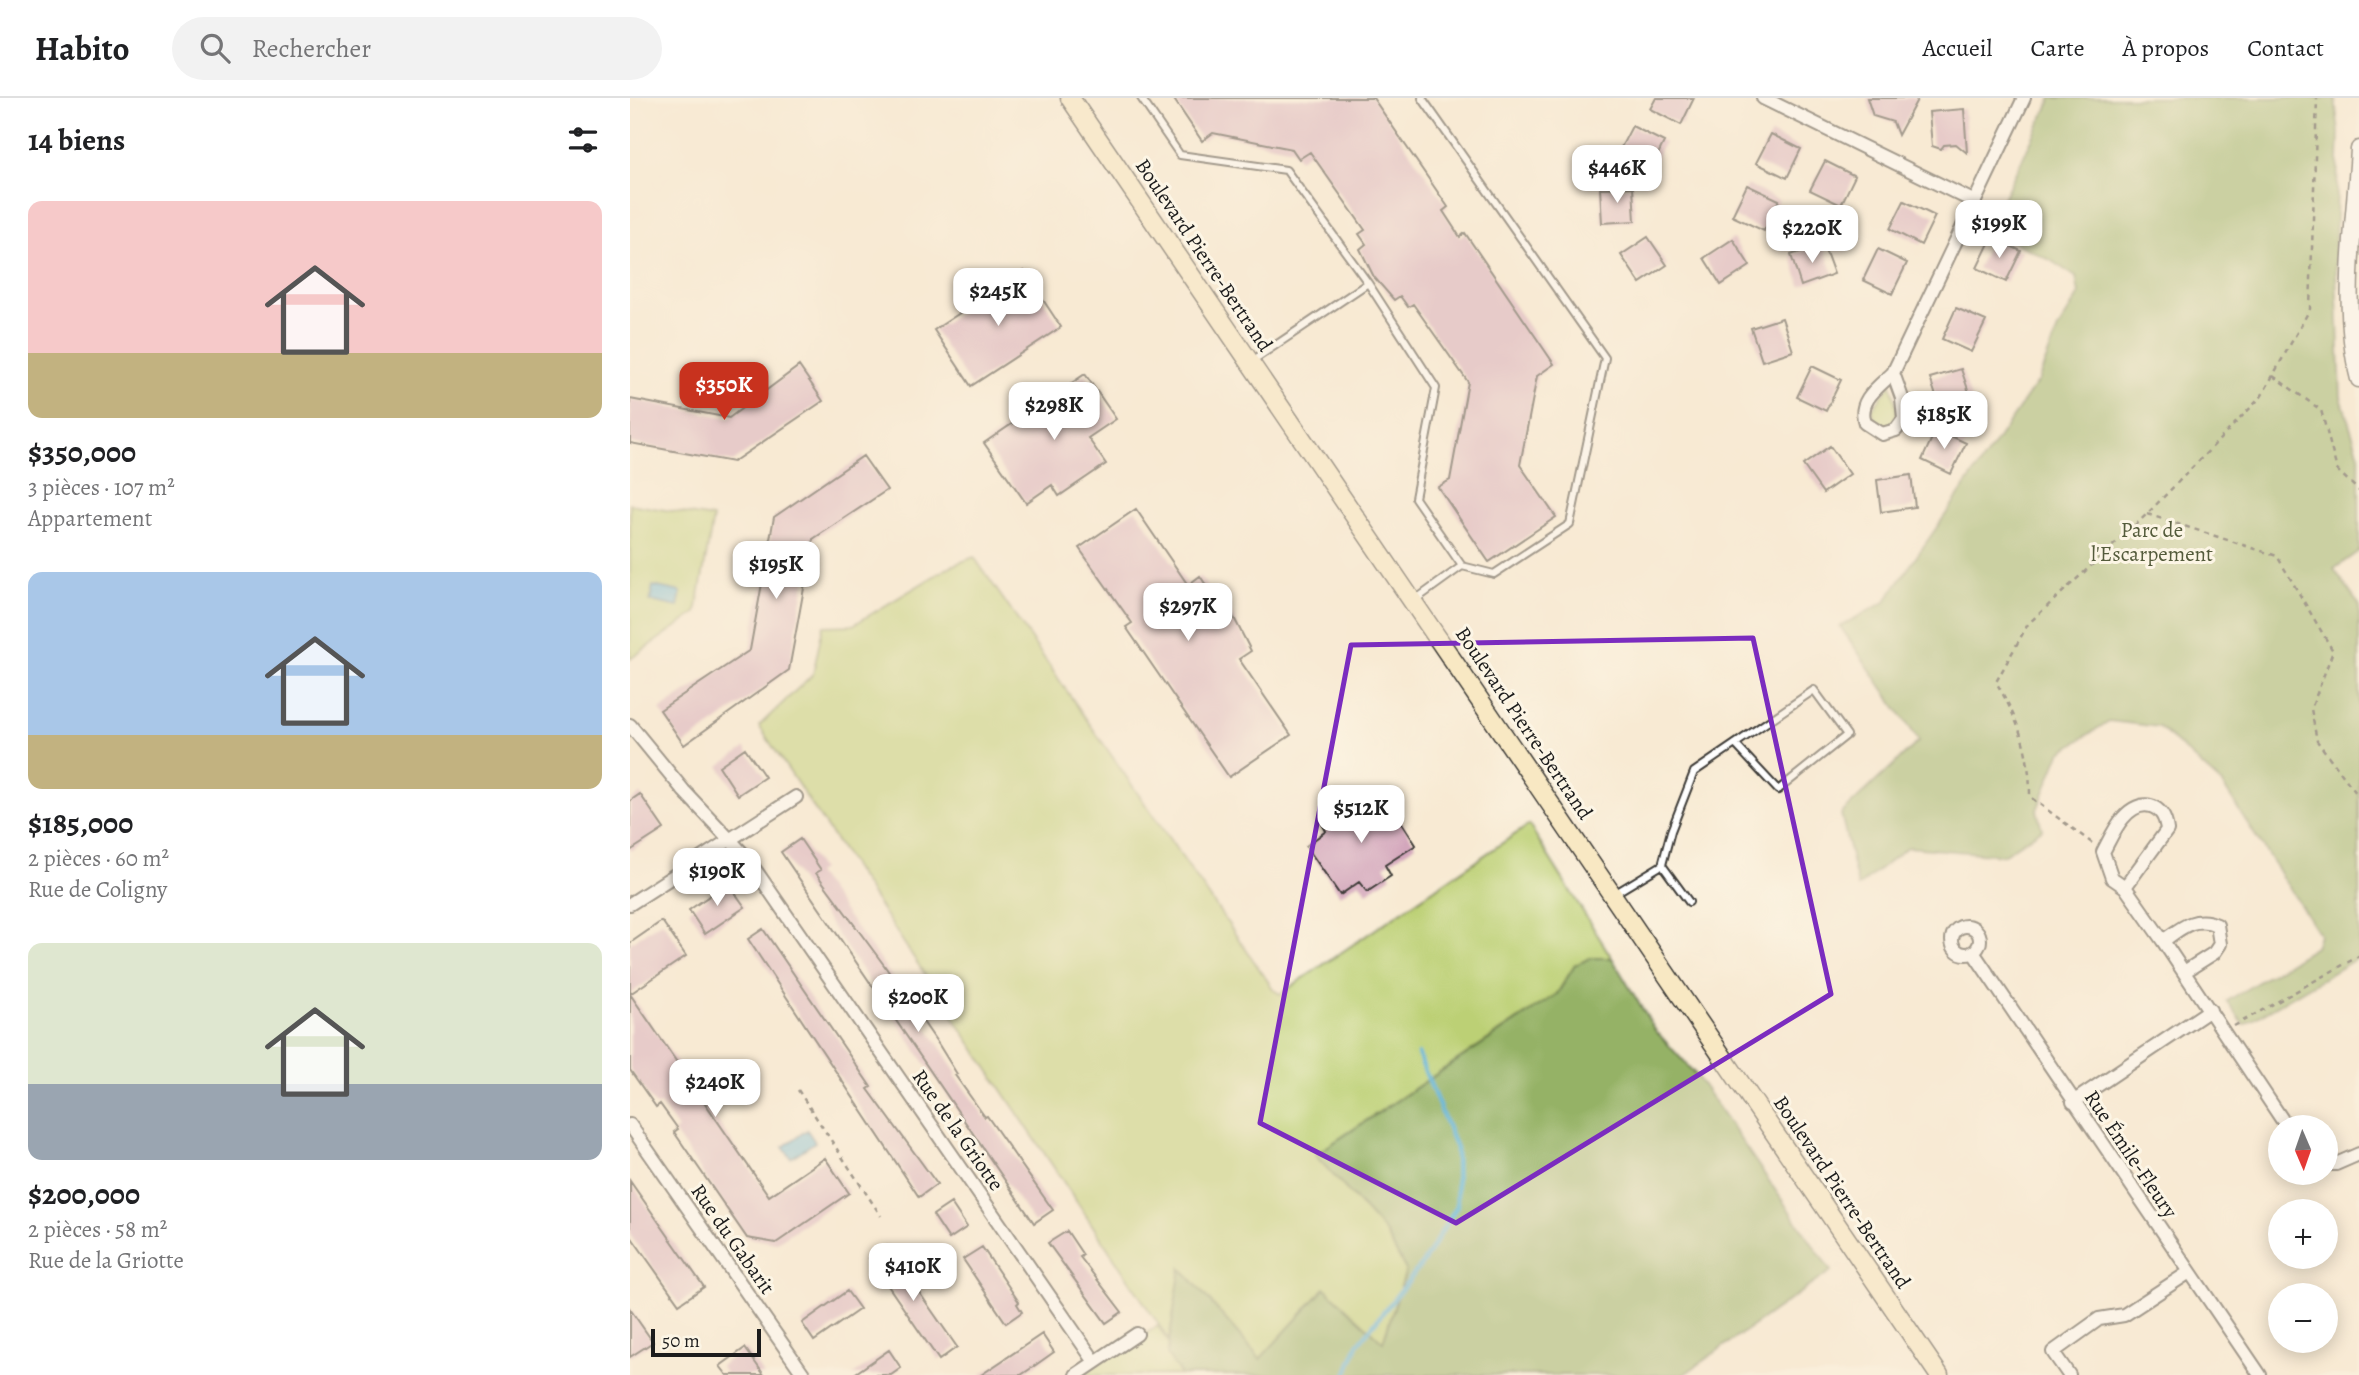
<!DOCTYPE html>
<html lang="fr">
<meta charset="utf-8">
<style>
:root{--surface:#fff;--page:#f2f2f2;--text:#202124;--muted:#757577;--line:#e0e0e0;--accent:#c8321e}
body{margin:0;font-family:Alegreya,serif;background:var(--page);color:var(--text);height:100vh;display:flex;flex-direction:column;font-size:26px;white-space:nowrap}
*{box-sizing:border-box;margin:0}
p{font-size:23px;color:var(--muted)}
.icon{flex:none;width:38px;height:38px;fill:none;stroke:currentColor;stroke-width:2;stroke-linecap:round;stroke-linejoin:round}
.map{position:relative;flex:1;overflow:hidden}
.drawer{display:flex;flex-direction:column;background:var(--surface);width:630px}
.drawer>*{flex:none}
.needle{width:46px;rotate:178deg}
.controls{position:absolute;left:1638px;top:1017px;display:grid;gap:14px}
.controls a{display:grid;place-items:center;width:70px;height:70px;border-radius:50%;background:var(--surface);box-shadow:0 4px 18px #0003;font-size:35px}
.scale{position:absolute;left:21px;bottom:18px;width:110px;box-sizing:border-box;padding-left:7px;border:4px solid #1c1c1c;border-top:0;font-size:19px;line-height:24px;white-space:nowrap;color:#1c1c1c;-webkit-text-stroke:5px #fcf5e5;paint-order:stroke}
.price{position:absolute;translate:-50% -60px;padding:0 16px;border-radius:14px;background:#fff;color:#222;font-size:23px;line-height:46px;filter:drop-shadow(0 2px 4px #0008)}
.price::after{content:'';position:absolute;left:50%;top:42px;width:21px;height:16px;margin-left:-10px;background:inherit;clip-path:polygon(0 0,100% 0,50% 100%)}
.price.on{background:var(--accent);color:#fff}
ul{padding:0;list-style:none}
li{display:grid;align-content:center;gap:14px;height:371px;padding:0 28px}
li span{display:grid;place-items:center;height:217px;border-radius:14px;color:#555}
li>.icon{margin-inline-start:auto}
span .icon{width:126px;height:126px;fill:#fffc;stroke-width:1}
li b{font-size:30px}
h2{display:flex;justify-content:space-between;align-items:center;height:84px;padding:0 28px;font-size:30px}
header{display:flex;align-items:center;gap:42px;box-sizing:border-box;height:98px;padding:0 35px;background:var(--surface);border-bottom:2px solid var(--line)}
header strong{font-size:33px}
nav{display:flex;gap:38px;margin-inline-start:auto;font-size:24px}
.search{width:490px;height:63px;background:var(--page);display:flex;align-items:center;gap:18px;box-sizing:border-box;padding:0 24px;border-radius:38px;color:var(--muted);font-size:26px}
main{display:flex;flex:1;min-height:0}
.map>svg:first-child{display:block}
</style>
<header>
<strong>Habito</strong>
<div class="search"><svg class="icon" aria-label="search" viewBox="0 0 24 24"><circle cx="10" cy="10" r="6"/><path d="M15 15l6 6"/></svg>Rechercher</div>
<nav><a>Accueil</a><a>Carte</a><a>À propos</a><a>Contact</a></nav>
</header>
<main>
<section class="drawer">
<h2>14 biens<svg class="icon" aria-label="filters" viewBox="0 0 24 24"><path d="M4 7h16M4 17h16"/><circle cx="9" cy="7" r="2"/><circle cx="15" cy="17" r="2"/></svg></h2>
<ul>
<li><span style="background:linear-gradient(#f6c9c9 70%,#c2b280 0)"><svg class="icon" aria-label="home" viewBox="0 0 24 24"><path d="M3 11l9-7 9 7M6 9v11h12V9"/></svg></span><div><b>$350,000</b><p>3 pièces · 107 m²</p><p>Appartement</p></div></li>
<li><span style="background:linear-gradient(#a9c7e8 75%,#c2b280 0)"><svg class="icon" aria-label="home" viewBox="0 0 24 24"><path d="M3 11l9-7 9 7M6 9v11h12V9"/></svg></span><div><b>$185,000</b><p>2 pièces · 60 m²</p><p>Rue de Coligny</p></div></li>
<li><span style="background:linear-gradient(#dfe7d0 65%,#9aa5b1 0)"><svg class="icon" aria-label="home" viewBox="0 0 24 24"><path d="M3 11l9-7 9 7M6 9v11h12V9"/></svg></span><div><b>$200,000</b><p>2 pièces · 58 m²</p><p>Rue de la Griotte</p></div></li>
</ul>
</section>
<div class="map">
<svg width="1729" height="1277" viewBox="0 0 1729 1277">
<rect width="100%" height="100%" fill="#fcf5e5"/>
<filter id="ink" filterUnits="userSpaceOnUse"><feTurbulence type="fractalNoise" baseFrequency=".0143" numOctaves="2"/><feDisplacementMap in="SourceGraphic" scale="14" xChannelSelector="R" yChannelSelector="G"/><feConvolveMatrix kernelMatrix="1 2 1 2 8 2 1 2 1" color-interpolation-filters="sRGB"/></filter>
<filter id="wash" filterUnits="userSpaceOnUse"><feTurbulence type="fractalNoise" baseFrequency=".00686" numOctaves="4" result="noise"/><feDisplacementMap in="SourceGraphic" scale="28" xChannelSelector="R" yChannelSelector="G"/><feGaussianBlur stdDeviation="1.57" result="paint"/><feColorMatrix in="noise" values="0 0 0 0 0 0 0 0 0 0 0 0 0 0 0 0 0 1.4 0 .05"/><feComposite in="paint" operator="in"/></filter>
<g filter="url(#wash)">
<rect width="100%" height="100%" fill="#f8ead3"/>
<path fill="#bcd074" stroke="#6c7648" stroke-width="2" d="M1261 286 1268 315 1262 327 1256 329 1245 324 1242 311Z
M0 406 83 420 66 515 0 561Z
M344 459 644 892 650 896 899 727 982 860C947 860 944 868 927 896L685 1057 755 1134 776 1172 753 1244 630 1261 551 1170 539 1242 129 628 183 576 193 528 223 527 321 468Z
M528 1228 559 1277H451Z"/>
<path fill="#95b266" stroke="#586741" stroke-width="2" d="M1422 0H1705L1709 35 1705 148 1711 299 1729 357V453L1704 471 1729 507V859L1614 927 1597 903 1685 849 1689 836 1592 686 1529 629 1479 623 1430 655 1407 712 1412 731 1373 757 1277 749 1228 789 1211 716 1289 643 1210 528 1255 504 1408 283 1428 231 1449 196 1446 179 1420 162 1358 131Z
M960 860H982L1025 932 1066 977 1201 1173 1053 1277H551L537 1257 551 1170 630 1261 695 1190 753 1244 776 1172 755 1134 685 1057 927 896 945 867Z"/>
<path fill="#59b1d6" stroke="#3a6679" stroke-width="2" d="M23 488 51 494 48 509 20 503Z
M177 1032 185 1044 161 1060 153 1049Z"/>
<g fill="none" stroke-linecap="round" stroke-linejoin="round">
<path stroke="#59b1d6" stroke-width="4.5" d="M716 1277 728 1246 794 1163 827 1108 826 1050 788 956"/>
</g>
<g id="blocks">
<path fill="#d3a6bc" d="M543 0H743L818 109 813 113 830 139 835 135 924 266 907 278 890 367 926 419 859 464 808 389 820 382 838 284 783 206 778 209 770 198 764 202 744 179 730 151 736 146 729 136 735 132 680 54 669 61 662 51 583 35 572 43Z
M1026 0H1064L1051 27 1020 11Z
M1237 0H1288L1268 37 1263 24 1243 18Z
M1334 11 1337 55 1326 46 1314 47 1311 51 1302 48 1299 14Z
M1002 28 1034 44 1019 75 986 59Z
M1141 36 1171 51 1157 80 1126 65Z
M1195 63 1225 78 1211 107 1180 92Z
M1117 87 1149 102 1134 133 1102 118Z
M1003 89 1005 123 972 125 970 90Z
M1274 103 1305 118 1291 147 1260 131Z
M1018 139 1037 167 1010 185 991 157Z
M1362 139 1391 153 1376 184 1347 170Z
M1103 141 1120 168 1091 187 1074 160Z
M1193 146 1204 176 1171 188 1161 157Z
M1248 151 1277 165 1262 196 1233 182Z
M394 173 431 229 341 288 304 232Z
M1326 210 1356 223 1341 254 1312 241Z
M1152 220 1163 253 1132 263 1121 230Z
M169 268 193 303 103 364 0 345V301L99 320Z
M1182 268 1211 282 1196 313 1167 299Z
M1331 271 1342 303 1311 313 1300 280Z
M455 276 486 321 458 340 476 366 429 398 422 387 396 405 354 345Z
M1306 331 1336 345 1321 376 1292 362Z
M1200 348 1220 376 1193 395 1173 367Z
M233 358 257 392 183 441 159 572 54 647 30 612 120 552 144 419Z
M1281 377 1285 409 1251 414 1247 382Z
M506 411 558 487 570 478 580 493 598 508 621 553 609 561 661 637 599 679 496 529 502 525 449 450Z
M115 650 135 679 108 697 89 668Z
M752 694 786 747 755 767 761 778 737 794 729 784 710 797 676 748 696 733 691 724 715 707 722 717Z
M10 696 34 731 0 753V703Z
M170 741 191 772 186 775 254 867 309 947 327 976 325 977 355 1019 357 1018 423 1112 404 1125 151 754Z
M98 785 115 809 75 836 59 812Z
M32 823 56 858 0 896 139 1098 195 1060 219 1095 146 1145 117 1140 44 1034 48 1031 30 1006 26 1009 0 972V845Z
M133 831 241 989 238 991 307 1086 289 1099 118 841Z
M0 1083 74 1189 49 1206 0 1137Z
M321 1105 337 1129 319 1141 303 1117Z
M437 1133 453 1157 450 1159 492 1214 476 1225 418 1145Z
M257 1148 327 1249 309 1262 239 1160Z
M352 1149 389 1204 387 1206 392 1214 376 1225 333 1161Z
M217 1193 230 1211 184 1243 172 1225Z
M0 1211 23 1244 0 1259Z
M412 1236 424 1254 400 1271 391 1277H351Z
M115 1250 134 1277H97L90 1268Z
M259 1252 271 1270 261 1277H223Z"/>
</g>
</g>
<g filter="url(#ink)">
<use href="#blocks" fill-opacity="0" stroke="#3d3b37" stroke-width="2"/>
<g fill="none" stroke-linecap="round" stroke-linejoin="round">
<g stroke="#3d3b37" stroke-width="10">
<path id="service" d="M511 0 550 57 656 72 738 185 806 290 785 400 832 468 785 502
M792 0 975 260 940 426 864 476 832 468
M622 263 738 185
M1032 767 1041 733 1064 674 1184 592 1217 637 1148 692 1105 646
M984 796 1032 767 1059 804"/>
</g>
<g stroke="#3d3b37" stroke-width="16">
<path id="minor" d="M1133 0 1345 104
M1263 275 1394 0
M1263 275 1272 300 1274 321 1266 332 1252 336 1235 325C1227 303 1248 289 1263 275Z
M0 627 54 693 117 760 465 1264
M1495 789 1537 732C1534 705 1511 699 1493 720 1485 729 1479 743 1473 754L1482 780 1495 789 1533 843 1657 1029
M0 806 166 699
M1322 842a14 14 0 1 1 28 0a14 14 0 1 1-28 0Z
M1533 843C1551 830 1565 817 1587 827L1590 846 1584 855 1554 874
M1343 854 1630 1277
M1443 1004 1580 912
M0 1027 174 1277
M1696 1066H1706L1729 1056
M446 1277 507 1236
M1439 1277 1423 1254 1469 1221 1494 1217 1558 1175"/>
</g>
<g stroke="#3d3b37" stroke-width="19">
<path id="tertiary" d="M1729 51C1725 125 1710 208 1729 281"/>
</g>
<g stroke="#3d3b37" stroke-width="21">
<path id="secondary" d="M440 0 1309 1277"/>
</g>
<path stroke="#3d3b37" stroke-width="2.5" stroke-dasharray="5 5" stroke-linecap="butt" d="M1643 278 1691 312 1707 372 1729 393
M1517 416 1647 458 1703 553 1681 611 1687 643 1729 699
M1462 745 1400 699C1400 654 1389 623 1366 584L1398 526 1517 416 1631 299 1680 211 1687 0
M1604 928 1729 858
M168 992 251 1118"/>
<use href="#service" stroke="#fff" stroke-width="6"/>
<use href="#minor" stroke="#fff" stroke-width="12"/>
<use href="#tertiary" stroke="#fff" stroke-width="16"/>
<use href="#secondary" stroke="#f8e8c3" stroke-width="18"/>
</g>
</g>
<path d="M0 0H1729V1277H0ZM1123 540 1201 896 826 1125 630 1025 721 547Z" fill="#f8ead3" fill-opacity=".55" fill-rule="evenodd"/>
<path fill="none" stroke="#7b2cbf" stroke-width="5" stroke-linejoin="round" d="M1123 540 1201 896 826 1125 630 1025 721 547Z"/>
<g text-anchor="middle" stroke-width="6" stroke-linejoin="round" paint-order="stroke">
<g font-size="21" fill="#1c1c1c" stroke="#fcf5e5">
<text transform="translate(574 157) rotate(56)" y="7">Boulevard Pierre-Bertrand</text>
<text transform="translate(894 625) rotate(56)" y="7">Boulevard Pierre-Bertrand</text>
<text transform="translate(328 1032) rotate(55)" y="7">Rue de la Griotte</text>
<text transform="translate(1501 1056) rotate(56)" y="7">Rue Émile-Fleury</text>
<text transform="translate(1212 1094) rotate(56)" y="7">Boulevard Pierre-Bertrand</text>
<text transform="translate(103 1141) rotate(55)" y="7">Rue du Gabarit</text>
</g>
<g font-size="21" fill="#545b3b" stroke="#fcf5e5">
<text x="1522" y="439">Parc de<tspan x="1522" dy="24">l'Escarpement</tspan></text>
</g>
</g>
</svg>
<div class="controls">
<a><svg class="needle" viewBox="-14 -14 28 28"><path d="M0-13l5 13h-10z" fill="#e53935"/><path d="M0 13l5-13h-10z" fill="#757577"/></svg></a>
<a>+</a>
<a>−</a>
</div>
<div class="scale">50 m</div>
<b class="price" style="left:987px;top:107px">$446K</b>
<b class="price" style="left:1369px;top:162px">$199K</b>
<b class="price" style="left:1182px;top:167px">$220K</b>
<b class="price" style="left:368px;top:230px">$245K</b>
<b class="price on" style="left:94px;top:324px">$350K</b>
<b class="price" style="left:424px;top:344px">$298K</b>
<b class="price" style="left:1314px;top:353px">$185K</b>
<b class="price" style="left:146px;top:503px">$195K</b>
<b class="price" style="left:558px;top:545px">$297K</b>
<b class="price" style="left:731px;top:747px">$512K</b>
<b class="price" style="left:87px;top:810px">$190K</b>
<b class="price" style="left:288px;top:936px">$200K</b>
<b class="price" style="left:85px;top:1021px">$240K</b>
<b class="price" style="left:283px;top:1205px">$410K</b>
</div>
</main>
